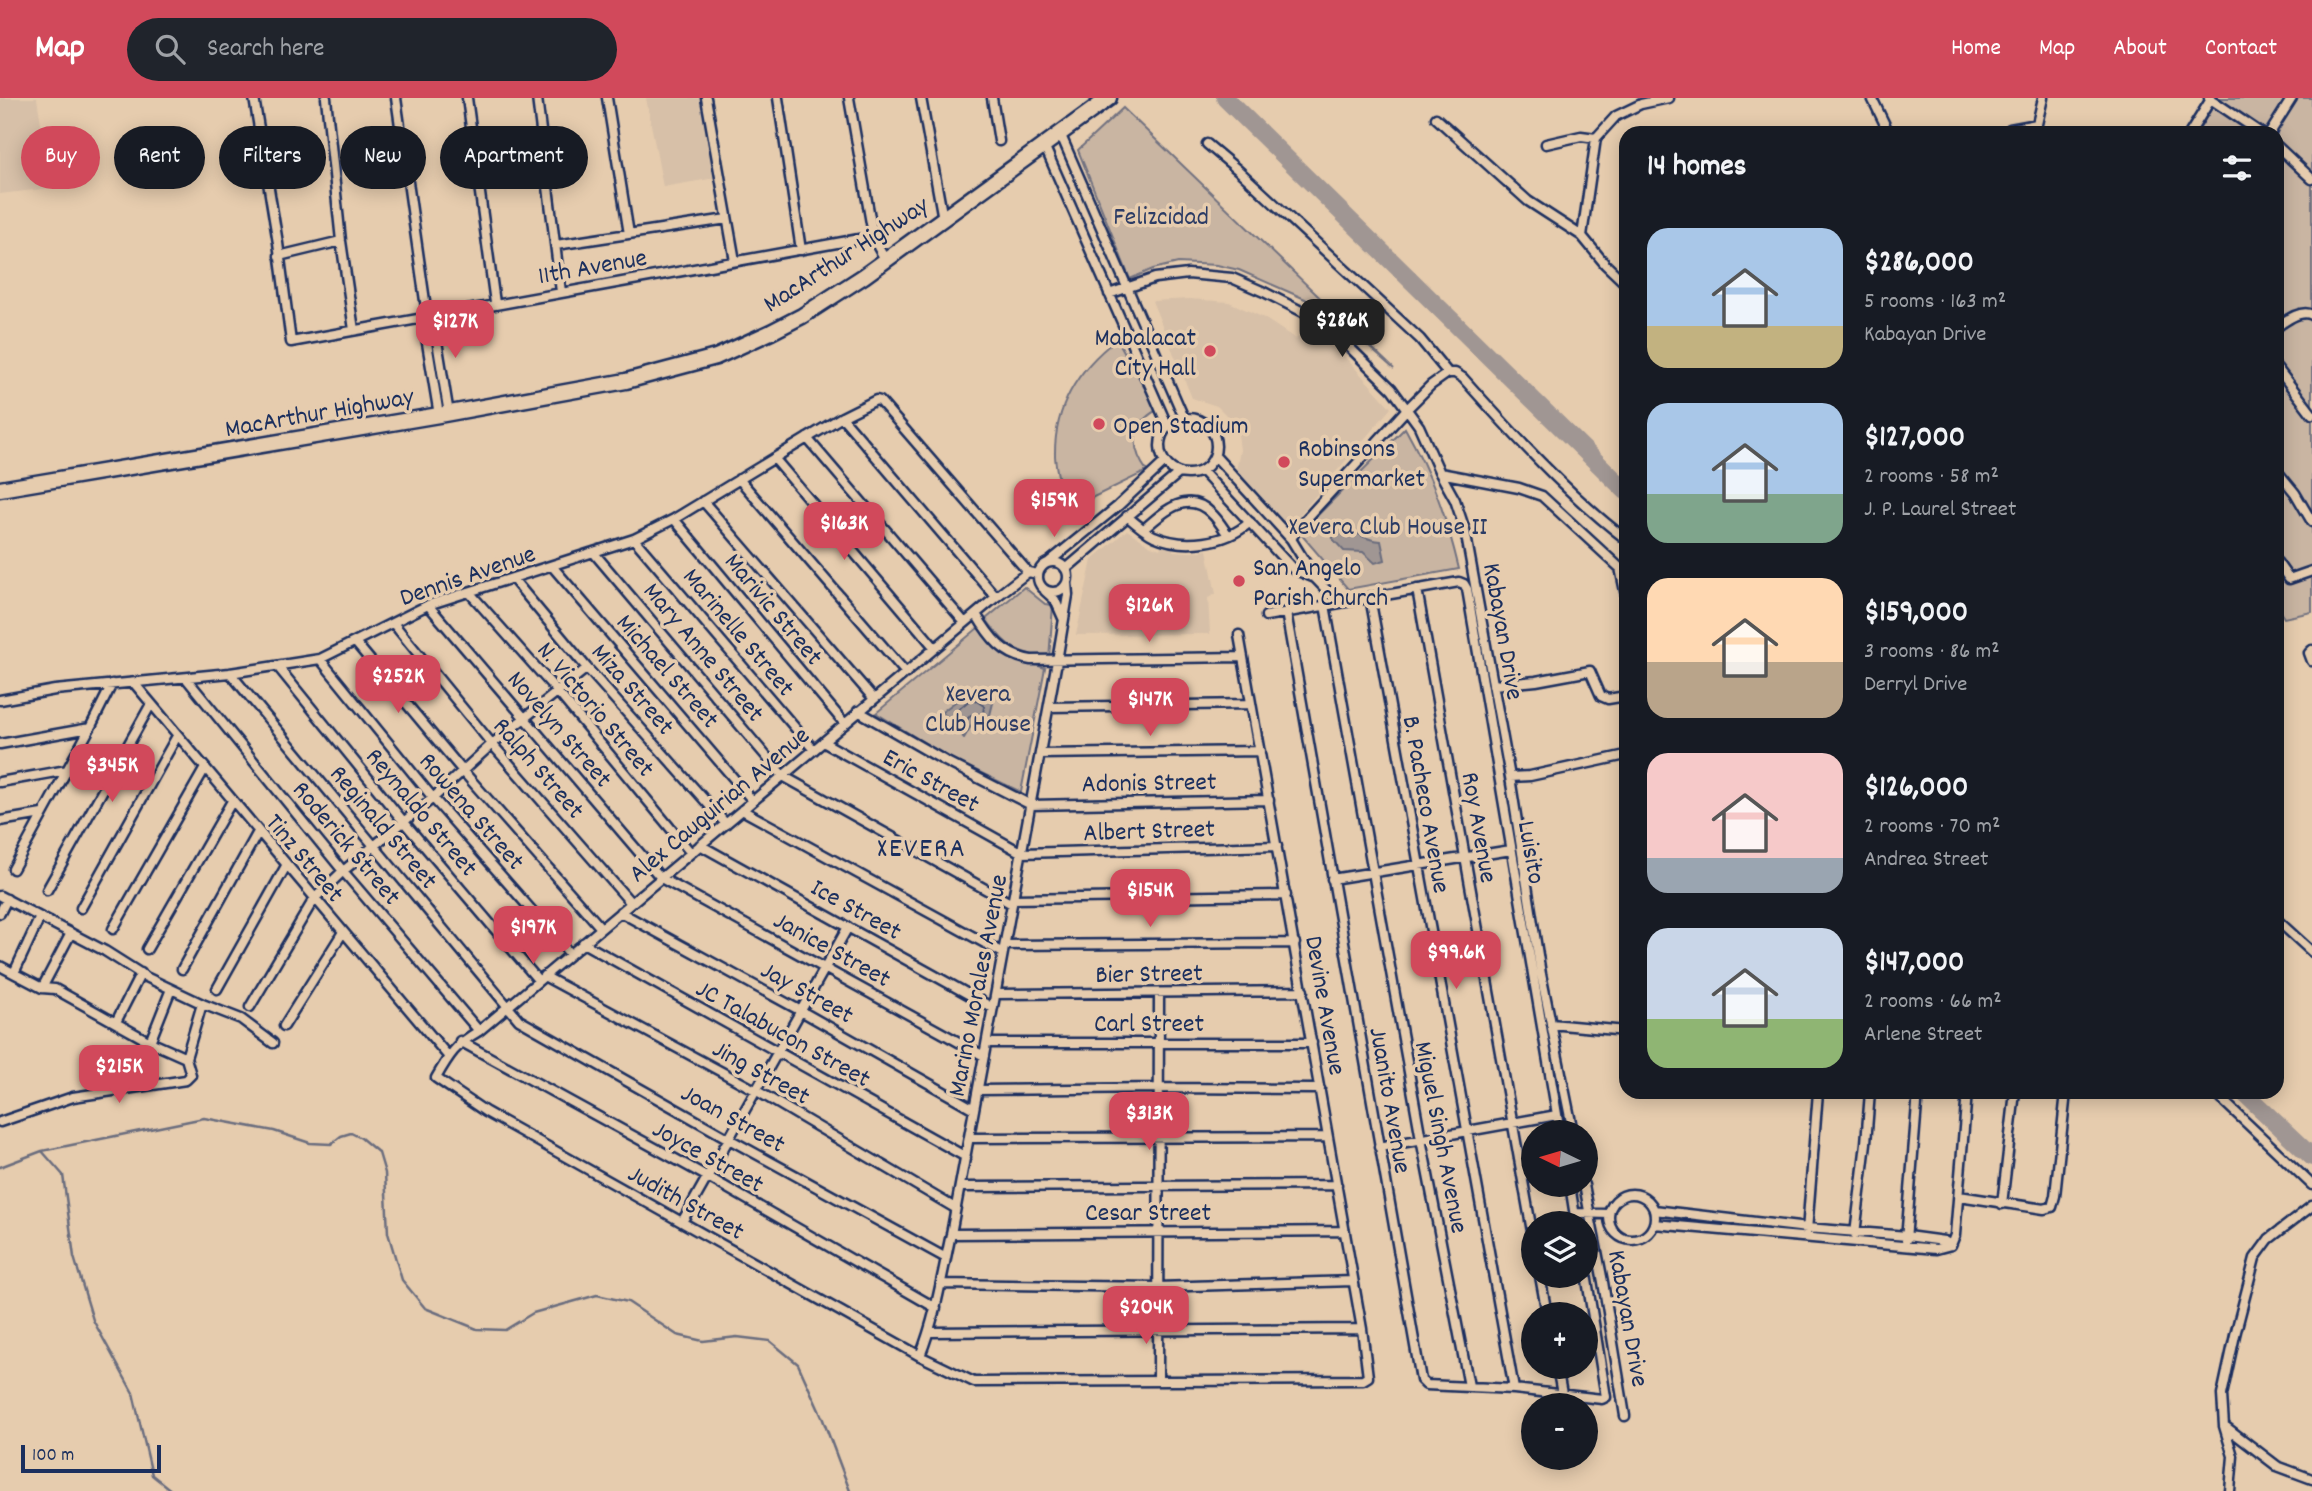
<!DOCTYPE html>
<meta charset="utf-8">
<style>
:root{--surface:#171b24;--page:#20242c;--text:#f1f3f6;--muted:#9ea1a6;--accent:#d1495b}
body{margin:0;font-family:Dekko,sans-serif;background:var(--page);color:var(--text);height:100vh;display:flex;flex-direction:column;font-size:26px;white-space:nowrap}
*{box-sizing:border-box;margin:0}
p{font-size:23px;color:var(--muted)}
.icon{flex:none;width:38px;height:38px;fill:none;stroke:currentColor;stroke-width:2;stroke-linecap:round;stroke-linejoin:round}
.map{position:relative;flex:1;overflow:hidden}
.drawer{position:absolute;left:1619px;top:28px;width:665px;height:973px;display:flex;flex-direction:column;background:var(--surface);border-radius:21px;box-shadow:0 4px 18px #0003}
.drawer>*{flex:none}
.banner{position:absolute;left:21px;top:28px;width:665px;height:63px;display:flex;gap:14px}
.needle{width:46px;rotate:275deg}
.tools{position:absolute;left:1521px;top:1022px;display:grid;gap:14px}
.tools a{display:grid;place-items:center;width:77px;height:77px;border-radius:50%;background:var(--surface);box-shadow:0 4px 18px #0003;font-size:35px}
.scale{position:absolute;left:21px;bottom:18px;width:140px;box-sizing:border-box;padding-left:7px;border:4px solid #1b2f5e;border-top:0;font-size:19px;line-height:24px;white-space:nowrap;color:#1b2f5e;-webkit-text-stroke:5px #e6ccae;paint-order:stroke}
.price{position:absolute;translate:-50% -60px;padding:0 16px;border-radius:14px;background:var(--accent);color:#fff;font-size:23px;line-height:46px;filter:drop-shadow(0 2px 4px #0008)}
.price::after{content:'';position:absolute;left:50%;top:42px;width:21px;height:16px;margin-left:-10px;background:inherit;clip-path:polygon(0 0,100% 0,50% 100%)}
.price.current{background:#222;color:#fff}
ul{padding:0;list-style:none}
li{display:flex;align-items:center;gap:21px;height:175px;padding:0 28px}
li span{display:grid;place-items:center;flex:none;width:196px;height:140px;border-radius:21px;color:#555}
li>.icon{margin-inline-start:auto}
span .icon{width:84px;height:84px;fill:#fffc;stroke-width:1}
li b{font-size:30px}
h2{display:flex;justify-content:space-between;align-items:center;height:84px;padding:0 28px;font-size:30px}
.tag{padding:0 24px;border-radius:32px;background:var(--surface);box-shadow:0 4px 18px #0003;font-size:24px;line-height:63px}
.tag.current{background:var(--accent);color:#fff}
header{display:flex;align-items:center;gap:42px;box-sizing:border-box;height:98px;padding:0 35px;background:var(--accent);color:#fff}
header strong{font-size:33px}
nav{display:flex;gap:38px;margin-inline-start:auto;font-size:24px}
.search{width:490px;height:63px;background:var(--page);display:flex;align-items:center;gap:18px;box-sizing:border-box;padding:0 24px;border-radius:38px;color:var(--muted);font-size:26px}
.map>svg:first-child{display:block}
</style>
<header>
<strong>Map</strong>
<div class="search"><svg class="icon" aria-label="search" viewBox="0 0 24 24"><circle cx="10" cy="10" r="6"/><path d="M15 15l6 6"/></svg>Search here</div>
<nav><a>Home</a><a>Map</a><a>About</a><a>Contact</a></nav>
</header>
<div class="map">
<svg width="2312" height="1393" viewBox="0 0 2312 1393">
<rect width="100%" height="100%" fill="#e6ccae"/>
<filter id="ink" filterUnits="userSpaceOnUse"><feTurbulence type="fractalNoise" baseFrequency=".0143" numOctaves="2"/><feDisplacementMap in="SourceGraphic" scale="14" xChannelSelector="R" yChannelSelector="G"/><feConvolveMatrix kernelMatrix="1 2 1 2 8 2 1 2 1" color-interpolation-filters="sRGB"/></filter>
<g filter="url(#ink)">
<path fill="#d7c0a8" d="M0 0H37L51 90 0 96Z
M646 0H699L715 80 663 89Z
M1190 201 1229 204 1264 220 1296 241 1307 230 1345 259 1391 310 1288 430 1236 373 1240 352 1237 328 1217 308 1192 300 1152 203Z
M1127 432 1151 448 1160 451 1162 446 1173 447V453L1191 454 1207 452 1216 496 1208 500 1210 536 1076 537 1092 462Z"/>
<path fill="#c9b5a2" stroke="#727280" stroke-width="2" d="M2218 0H2312V514L2284 520 2277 509V35H2197Z
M1123 10 1394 271 1343 226 1305 201 1239 172 1217 167 1178 165 1153 171 1130 181 1078 52Z
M1117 241 1157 312C1131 326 1130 350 1147 373L1067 412C1062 394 1056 376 1055 358 1054 309 1079 270 1117 241Z
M1405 330C1432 378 1446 417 1459 471L1348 491 1300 435Z
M1024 489 1045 506 1053 507 1049 561C1014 553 1007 550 986 521Z
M978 530 1004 557 1045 570 1021 694 948 659 876 615Z"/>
<path fill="#a09693" stroke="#6b6d7e" stroke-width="2" d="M1345 428C1357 436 1367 442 1381 443L1385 462 1375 465 1363 454 1344 453 1332 440Z
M973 590 982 599 993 605 987 629 974 623 964 640 942 614Z"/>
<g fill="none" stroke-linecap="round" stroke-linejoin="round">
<path stroke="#505873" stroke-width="2" d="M972 600 984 608 983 616 971 617 964 625H961L954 615Z"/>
<path stroke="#6b6d7e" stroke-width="2.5" d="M42 1053 63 1077 74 1159 93 1222 133 1295 152 1377 172 1393
M0 1069 42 1053 204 1020 274 1033 310 1045 331 1046 341 1038 351 1035 361 1040 379 1055 385 1075 388 1135 402 1182 425 1210 477 1231 505 1232 533 1215 597 1197 628 1204 677 1237 703 1243 737 1239 770 1243 798 1266 822 1319 850 1393"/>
<path stroke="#a09693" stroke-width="18" d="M1225 0 1626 393
M2243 994 2312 1059"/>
<g stroke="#1b2f5e" stroke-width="13">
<path id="street" d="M254 0 278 145 291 244 859 141
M326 0 341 143 354 232
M396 0 428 224 425 233 439 317
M467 0 495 205
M537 0 561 194
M607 0 629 136
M706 0 735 163
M778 0 801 152
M849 0 872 131 878 149 886 163
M921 0 943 121
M992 0 999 43
M1872 0 1889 35
M2209 0 2261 35
M1436 20 1528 103 1582 138 1605 166 1626 186
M2010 31 2037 26 2043 0
M1060 35 1184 320
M2102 35H2106
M2190 35 2211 1
M2270 35 2292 0
M1207 46 1238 72 1420 241 1448 275
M1546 46 1581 38 1596 40
M1044 47 1168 329
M2277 48 2312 81
M1582 138 1596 40 1616 18 1641 6 1669 0
M556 147 727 121
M279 158 341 143
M1109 196 1155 180 1188 176 1232 180 1264 194 1305 215 1338 238 1392 291 1419 328 1440 375 1455 402 1465 432 1510 679 1541 876 1573 1034
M428 224 435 231 449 316
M2277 229C2286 222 2302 211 2312 217
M2277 270 2312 316
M842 319 996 499
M1160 348a28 28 0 1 1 56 0a28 28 0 1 1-56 0Z
M807 340 965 525
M1215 358 1291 441 1315 480 1339 505
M774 360 935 550
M1202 373 1293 471 1315 480
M2277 373 2295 395 2312 424
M1440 375 1519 390 1542 398 1620 470 1626 498
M739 381 906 575
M703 403 874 601
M1127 418C1135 425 1144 433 1154 438 1183 451 1226 446 1250 424
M674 421 845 626
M1144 431C1163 414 1187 391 1211 415 1218 421 1223 430 1228 437
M634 441 814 652
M1291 441 1297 431 1407 311 1431 287 1448 275H1455L1463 280C1511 334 1569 398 1626 441
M594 455 783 678 1012 806
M1038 479a15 15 0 1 1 30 0a15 15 0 1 1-30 0Z
M1049 464 1118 408 1165 364
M2277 464 2289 481 2312 473
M552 468 753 703
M1066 471 1179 375
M1038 476 1028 474 996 499 479 933C456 946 449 957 436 980L486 1014 920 1258 974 1284 1363 1282 1368 1279 1362 1231 1239 537
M513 481 587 570 726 726
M1417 491 1533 1139
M1045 493 1055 502 1063 520
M469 494 557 593 691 755
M1370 499C1417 763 1468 1027 1514 1291
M428 507 661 780 984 958
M1325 507 1421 1041 1469 1288
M1286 514 1421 1282 1426 1287 1514 1291 1602 1301 1606 1299 1586 1176
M976 516C990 540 1003 557 1031 562L1243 559
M1266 518 1459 484 1464 486 1467 491 1560 1034
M393 525 492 646 631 805
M355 544 462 672 601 830
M2312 552 2309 555 2312 563
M320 561 433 700 570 856
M278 569 403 723 538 882
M230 575 519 922 729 1041 946 1160
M186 580 343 773 479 933
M134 585 448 958
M1493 587 1536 583 1590 573 1601 598 1608 601 1626 598
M0 602 55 592 230 575 320 561 428 507 634 441 674 421 842 319 876 302 880 303 1028 474
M1049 609 1251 606
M858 613 945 663 1031 707 1269 702
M823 644 1022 755 1277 748
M0 646 90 630
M1040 656 1260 653
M1510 679 1530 678 1626 657
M0 684 67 672
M742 712 1003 855
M0 723 42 716
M700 747 993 910
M13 771 90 630 112 586
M1332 781 1511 752
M47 792 151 606
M0 798 105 853 146 879 205 907 241 921 273 945
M1013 801 1286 797
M81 810 177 638
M620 814 801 913 974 1011
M0 815 7 801
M2277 822 2312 854
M113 831 205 670
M583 845 966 1059
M1005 847 1295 845
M147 851 232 703
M0 868 42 890 55 891 150 944 186 960 202 906
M182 871 258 734
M14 875 40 819
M544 878 757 993 955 1110
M42 890 71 835
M217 891 286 768
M996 896 1303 893
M250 909 314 801 343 773 433 700 492 646 587 570
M116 924 141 875
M1551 926 1626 933
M284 928 343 834
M460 943 708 1079 936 1210
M150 944 171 891
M987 945H1312
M978 992 1159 990 1320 991
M2214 994 2312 1087
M0 1024 73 999 186 982 191 977 186 960
M969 1040 1328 1039
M1379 1049 1557 1017
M1570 1087 1576 1125
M1584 1087 1603 1184 1625 1318
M960 1089 1337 1087
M1609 1119a23 23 0 1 1 46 0a23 23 0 1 1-46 0Z
M1959 1098 2044 1111 2052 1109 2055 1098 2066 994
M2002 1106 2015 994
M1654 1112 1807 1130 1907 1138 1944 1143 1951 1147
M1575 1115 1609 1116
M682 1124 848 829
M1654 1126 1936 1151 1951 1147 1955 1137 1967 994
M1807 1133 1818 994
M951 1136 1345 1133
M1855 1136 1866 1045 1870 994
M1906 1142 1918 994
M1540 1178 1547 1216
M941 1186 1158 1189 1353 1183
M929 1234 1362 1231
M920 1258C936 1218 942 1177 951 1136L1057 563 1068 497 1067 485
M1557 1269 1562 1296
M1158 1283 1159 896
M2226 1329 2277 1368 2312 1381
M2230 1393 2233 1358 2224 1328 2222 1297 2235 1237 2255 1160 2269 1141 2312 1108"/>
</g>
<g stroke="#1b2f5e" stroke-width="19">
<path id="highway" d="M0 391 439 317 626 283 716 259 771 234 802 218 864 178 1109 0"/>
</g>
<use href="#street" stroke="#e6ccae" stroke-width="8"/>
<use href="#highway" stroke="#e6ccae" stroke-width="14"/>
</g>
</g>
<g fill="#d1495b" stroke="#e6ccae" stroke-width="2.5">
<circle cx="1210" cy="253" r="7"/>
<circle cx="1099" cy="326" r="7"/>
<circle cx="1284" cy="364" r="7"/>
<circle cx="1239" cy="483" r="7"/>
</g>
<g text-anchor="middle" stroke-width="7" stroke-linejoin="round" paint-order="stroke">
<g font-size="26" fill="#2c3c65" stroke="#e6ccae">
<text x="1161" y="126">Felizcidad</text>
<text x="1388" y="436">Xevera Club House II</text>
<text x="978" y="603">Xevera<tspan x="978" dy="30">Club House</tspan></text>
</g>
<g font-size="26" fill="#1b2f5e" stroke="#e6ccae">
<text transform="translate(845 155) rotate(-33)" y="9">MacArthur Highway</text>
<text transform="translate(592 167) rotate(-10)" y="9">11th Avenue</text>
<text transform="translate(319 313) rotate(-10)" y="9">MacArthur Highway</text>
<text transform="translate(467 476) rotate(-19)" y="9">Dennis Avenue</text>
<text transform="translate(775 510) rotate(50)" y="9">Marivic Street</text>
<text transform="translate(740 533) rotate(50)" y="9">Marinelle Street</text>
<text transform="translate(1505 533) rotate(80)" y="9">Kabayan Drive</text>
<text transform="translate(705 553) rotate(50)" y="9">Mary Anne Street</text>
<text transform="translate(669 572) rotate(49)" y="9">Michael Street</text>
<text transform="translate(634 590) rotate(49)" y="9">Miza Street</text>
<text transform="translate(597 610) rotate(50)" y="9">N. Victorio Street</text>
<text transform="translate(561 630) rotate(49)" y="9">Novelyn Street</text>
<text transform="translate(540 669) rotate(49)" y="9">Ralph Street</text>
<text transform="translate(932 681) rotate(29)" y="9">Eric Street</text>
<text transform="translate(1149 683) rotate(-1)" y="9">Adonis Street</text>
<text transform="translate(718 705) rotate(-40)" y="9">Alex Cauguirian Avenue</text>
<text transform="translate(1428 706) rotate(80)" y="9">B. Pacheco Avenue</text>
<text transform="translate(473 712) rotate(49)" y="9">Rowena Street</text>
<text transform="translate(423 713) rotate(50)" y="9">Reynaldo Street</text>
<text transform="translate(385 728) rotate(50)" y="9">Reginald Street</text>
<text transform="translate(1481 729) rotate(80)" y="9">Roy Avenue</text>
<text transform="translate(1149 731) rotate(-2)" y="9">Albert Street</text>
<text transform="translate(348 744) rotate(50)" y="9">Roderick Street</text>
<text transform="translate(1533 754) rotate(80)" y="9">Luisito</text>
<text transform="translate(306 759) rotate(50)" y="9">Tinz Street</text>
<text transform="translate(857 810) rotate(29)" y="9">Ice Street</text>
<text transform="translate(833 850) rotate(29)" y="9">Janice Street</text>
<text transform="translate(1149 874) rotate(-1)" y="9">Bier Street</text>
<text transform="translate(976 887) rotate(-79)" y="9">Marino Morales Avenue</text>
<text transform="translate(808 893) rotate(29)" y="9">Jay Street</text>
<text transform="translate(1327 907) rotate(80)" y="9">Devine Avenue</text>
<text x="1149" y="933">Carl Street</text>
<text transform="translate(784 934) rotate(29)" y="9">JC Talabucon Street</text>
<text transform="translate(762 973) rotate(29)" y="9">Jing Street</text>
<text transform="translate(1392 1002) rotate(80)" y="9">Juanito Avenue</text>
<text transform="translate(734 1019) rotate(29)" y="9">Joan Street</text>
<text transform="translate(1443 1039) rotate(79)" y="9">Miguel Singh Avenue</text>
<text transform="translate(709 1057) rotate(29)" y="9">Joyce Street</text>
<text transform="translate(687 1103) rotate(29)" y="9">Judith Street</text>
<text x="1148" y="1122">Cesar Street</text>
<text transform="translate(1630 1220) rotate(80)" y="9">Kabayan Drive</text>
</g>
<g font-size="26" fill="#1b2f5e" stroke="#e6ccae" text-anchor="start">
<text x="1196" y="247" text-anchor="end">Mabalacat<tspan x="1196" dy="30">City Hall</tspan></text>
<text x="1113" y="335">Open Stadium</text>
<text x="1298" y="358">Robinsons<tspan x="1298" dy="30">Supermarket</tspan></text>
<text x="1253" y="477">San Angelo<tspan x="1253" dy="30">Parish Church</tspan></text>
</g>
<g font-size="28" letter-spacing="2" fill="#1b2f5e" stroke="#e6ccae">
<text x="922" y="758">XEVERA</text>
</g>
</g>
</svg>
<div class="tools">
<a><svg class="needle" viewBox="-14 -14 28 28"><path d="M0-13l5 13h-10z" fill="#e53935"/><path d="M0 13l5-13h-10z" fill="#9ea1a6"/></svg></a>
<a><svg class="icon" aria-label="layers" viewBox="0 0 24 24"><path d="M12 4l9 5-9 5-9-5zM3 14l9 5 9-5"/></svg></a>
<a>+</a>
<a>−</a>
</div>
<div class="scale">100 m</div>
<b class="price current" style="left:1342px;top:261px">$286K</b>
<b class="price" style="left:455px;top:262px">$127K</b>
<b class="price" style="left:1054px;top:441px">$159K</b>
<b class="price" style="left:844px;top:464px">$163K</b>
<b class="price" style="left:1149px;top:546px">$126K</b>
<b class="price" style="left:398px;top:617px">$252K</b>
<b class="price" style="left:1150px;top:640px">$147K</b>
<b class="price" style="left:112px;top:706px">$345K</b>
<b class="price" style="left:1150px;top:831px">$154K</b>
<b class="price" style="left:533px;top:868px">$197K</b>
<b class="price" style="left:1456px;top:893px">$99.6K</b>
<b class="price" style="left:119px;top:1007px">$215K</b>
<b class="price" style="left:1149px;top:1054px">$313K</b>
<b class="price" style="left:1146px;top:1248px">$204K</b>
<div class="banner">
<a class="tag current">Buy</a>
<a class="tag">Rent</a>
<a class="tag">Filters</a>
<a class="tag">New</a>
<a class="tag">Apartment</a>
</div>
<section class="drawer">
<h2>14 homes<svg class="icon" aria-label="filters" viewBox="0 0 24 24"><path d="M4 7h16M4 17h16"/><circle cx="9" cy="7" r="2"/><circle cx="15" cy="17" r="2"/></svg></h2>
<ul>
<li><span style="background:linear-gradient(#a9c7e8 70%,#c2b280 0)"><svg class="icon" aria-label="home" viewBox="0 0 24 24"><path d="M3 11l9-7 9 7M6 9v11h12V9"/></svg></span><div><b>$286,000</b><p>5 rooms · 163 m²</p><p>Kabayan Drive</p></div></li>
<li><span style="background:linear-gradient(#a9c7e8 65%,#7fa58c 0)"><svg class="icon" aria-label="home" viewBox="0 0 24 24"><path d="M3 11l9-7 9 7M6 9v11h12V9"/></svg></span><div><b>$127,000</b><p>2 rooms · 58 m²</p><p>J. P. Laurel Street</p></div></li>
<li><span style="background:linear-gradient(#ffd9b3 60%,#b9a48a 0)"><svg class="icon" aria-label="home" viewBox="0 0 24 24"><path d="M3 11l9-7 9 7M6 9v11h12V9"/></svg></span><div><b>$159,000</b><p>3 rooms · 86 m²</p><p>Derryl Drive</p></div></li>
<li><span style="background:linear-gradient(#f6c9c9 75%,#9aa5b1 0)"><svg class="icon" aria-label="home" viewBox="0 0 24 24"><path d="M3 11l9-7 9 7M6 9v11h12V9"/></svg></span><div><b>$126,000</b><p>2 rooms · 70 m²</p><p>Andrea Street</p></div></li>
<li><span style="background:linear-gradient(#c9d6e8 65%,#8fb573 0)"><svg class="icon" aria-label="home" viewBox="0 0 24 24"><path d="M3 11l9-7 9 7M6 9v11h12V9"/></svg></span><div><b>$147,000</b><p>2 rooms · 66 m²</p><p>Arlene Street</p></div></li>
</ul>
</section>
</div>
